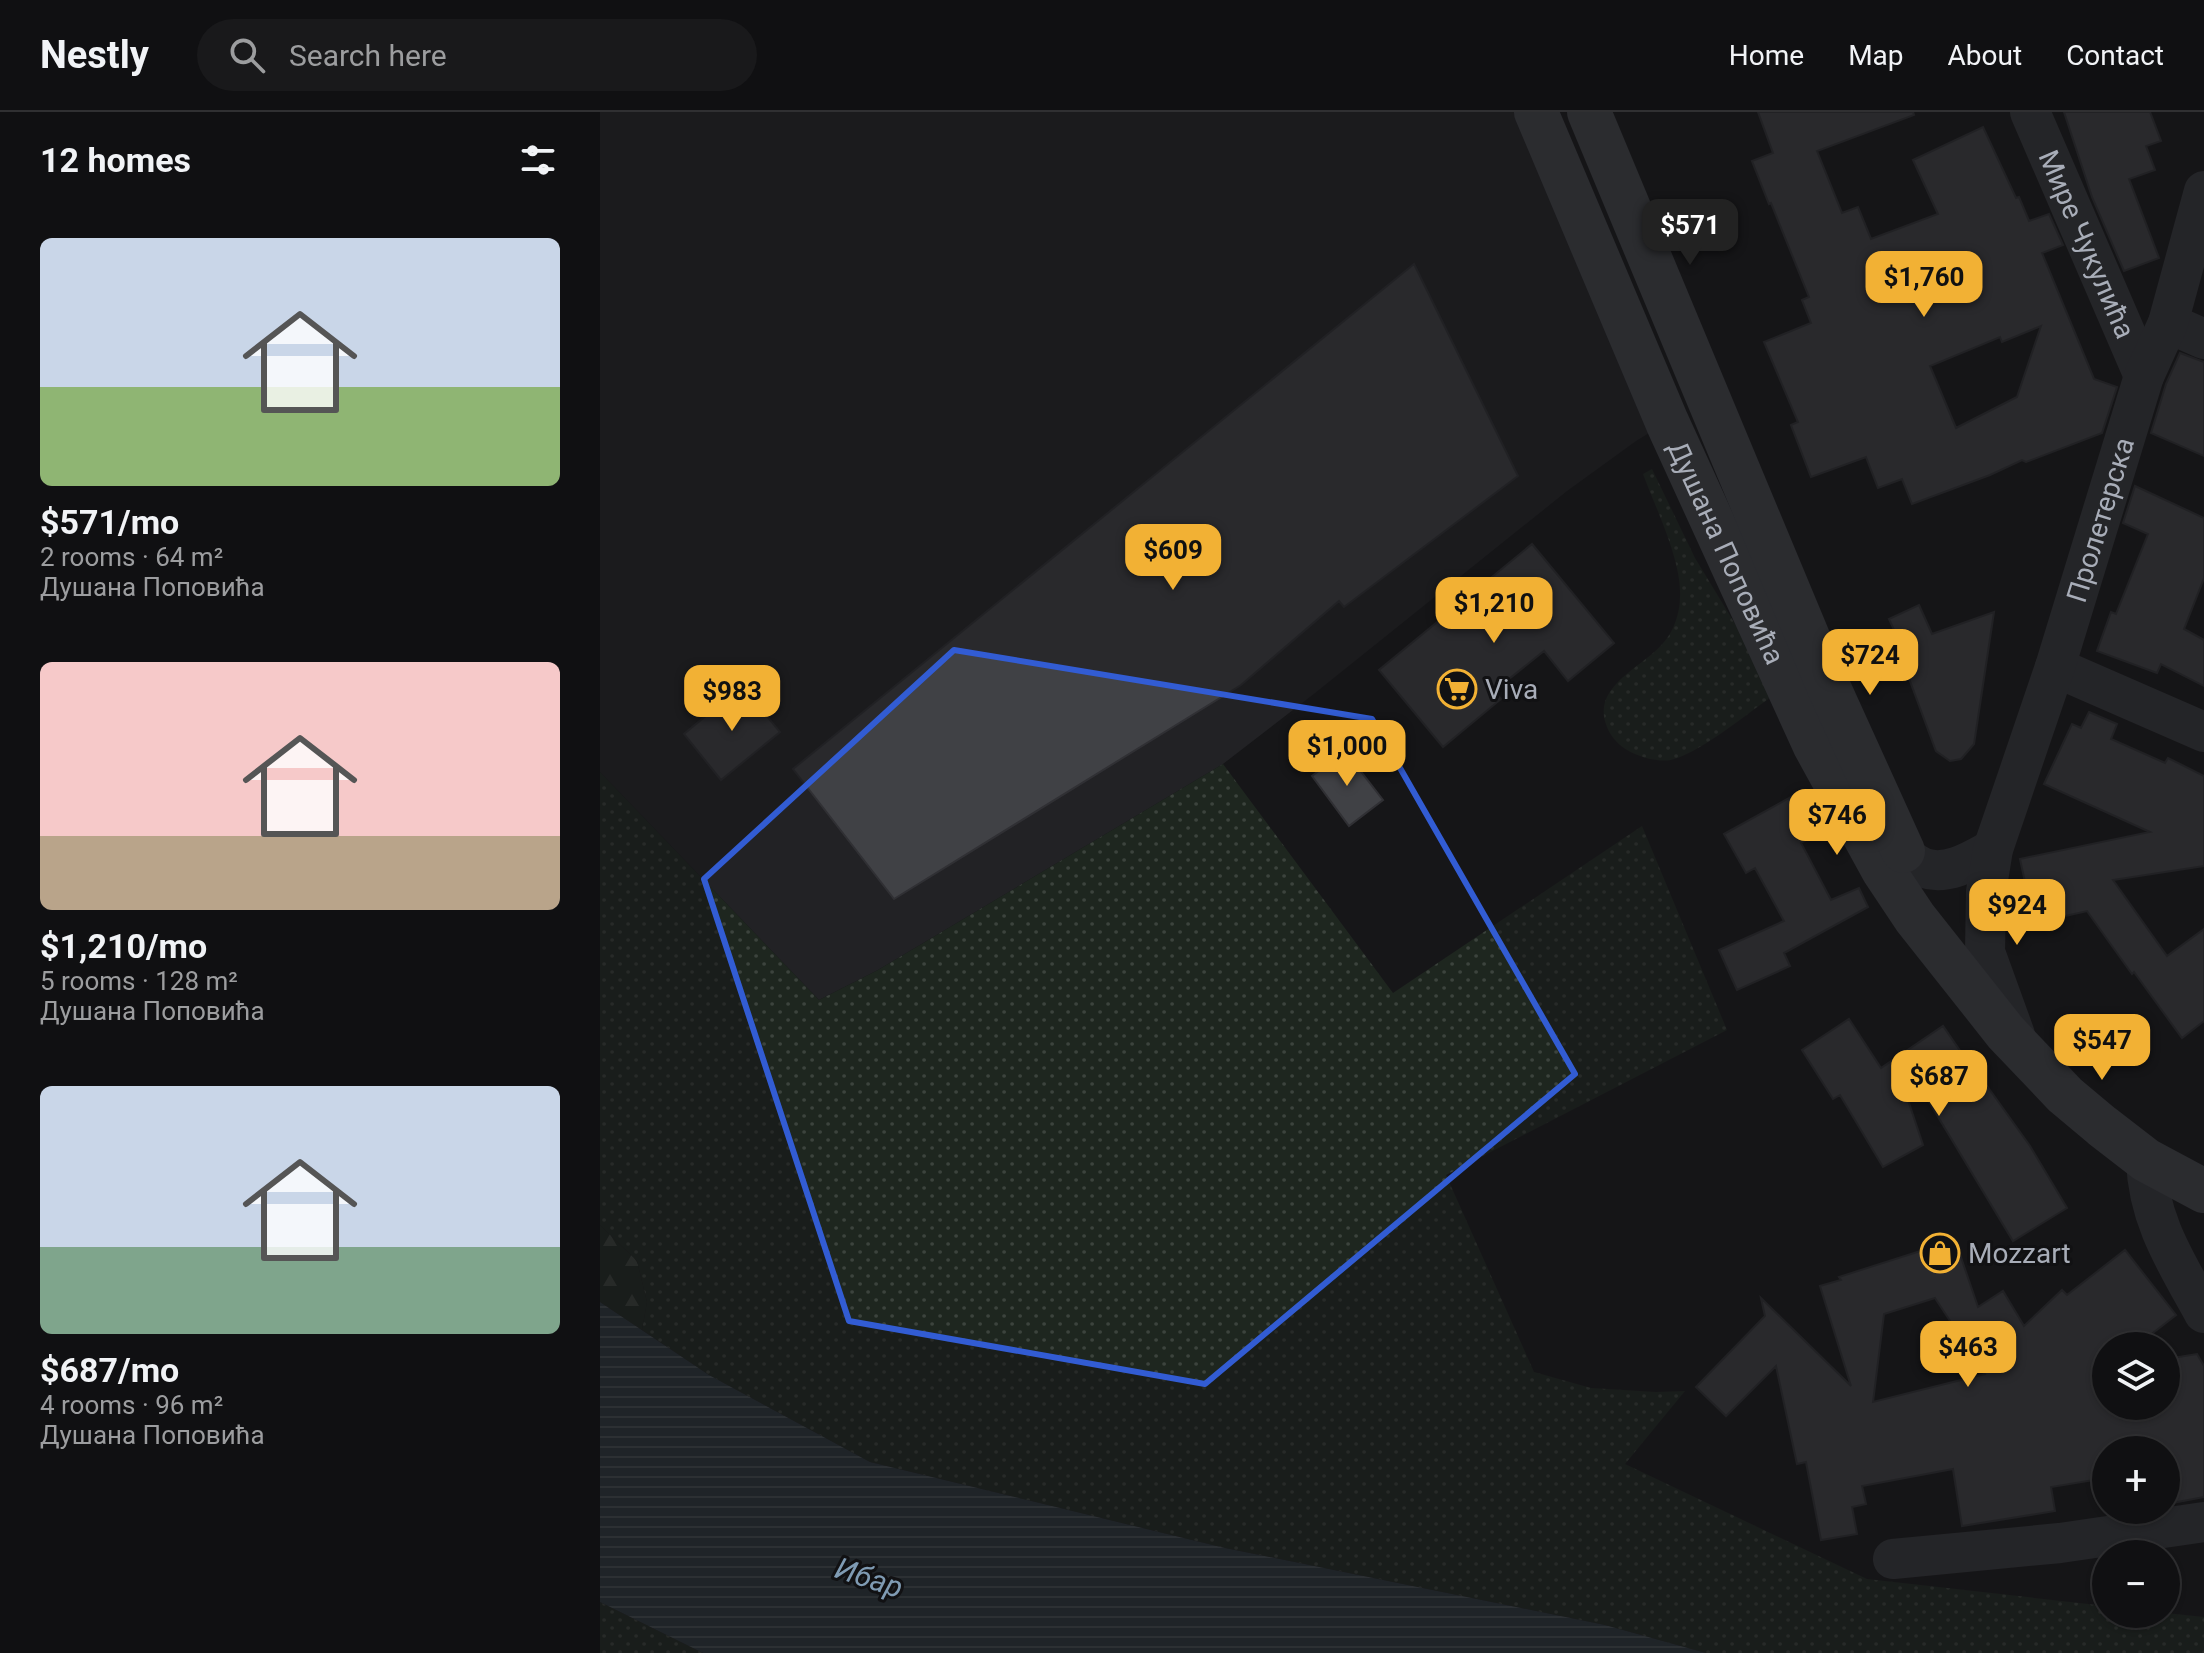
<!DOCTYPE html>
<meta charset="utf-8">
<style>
:root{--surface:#101012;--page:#19191b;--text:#f1f3f6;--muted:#9c9d9f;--line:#303032;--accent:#f2b134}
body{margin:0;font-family:Roboto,sans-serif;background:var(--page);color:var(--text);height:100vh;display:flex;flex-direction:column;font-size:30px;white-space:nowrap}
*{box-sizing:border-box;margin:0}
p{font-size:26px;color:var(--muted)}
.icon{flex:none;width:44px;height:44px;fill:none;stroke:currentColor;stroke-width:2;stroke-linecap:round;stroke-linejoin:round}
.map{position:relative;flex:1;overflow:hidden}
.sheet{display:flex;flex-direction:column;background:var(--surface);width:600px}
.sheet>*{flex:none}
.tools{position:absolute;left:1492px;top:1220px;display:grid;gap:16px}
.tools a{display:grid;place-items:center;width:88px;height:88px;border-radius:50%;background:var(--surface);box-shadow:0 2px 6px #0004,0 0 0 2px var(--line);font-size:40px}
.price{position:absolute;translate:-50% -68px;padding:0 18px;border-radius:16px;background:var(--accent);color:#111;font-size:26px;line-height:52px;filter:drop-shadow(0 2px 4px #0008)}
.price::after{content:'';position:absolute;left:50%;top:48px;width:24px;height:18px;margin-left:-12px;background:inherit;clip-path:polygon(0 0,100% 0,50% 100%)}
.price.active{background:#222;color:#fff}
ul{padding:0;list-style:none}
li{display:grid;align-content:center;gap:16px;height:424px;padding:0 40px}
li span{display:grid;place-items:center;height:248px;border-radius:12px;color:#555}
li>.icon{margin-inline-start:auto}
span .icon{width:144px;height:144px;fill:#fffc;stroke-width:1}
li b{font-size:34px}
h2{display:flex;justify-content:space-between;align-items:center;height:96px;padding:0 40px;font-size:34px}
header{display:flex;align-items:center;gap:48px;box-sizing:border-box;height:112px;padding:0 40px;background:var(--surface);border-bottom:2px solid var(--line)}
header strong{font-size:38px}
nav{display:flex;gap:44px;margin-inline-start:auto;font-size:28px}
.search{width:560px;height:72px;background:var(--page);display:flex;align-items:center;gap:20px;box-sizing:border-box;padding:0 28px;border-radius:44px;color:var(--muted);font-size:30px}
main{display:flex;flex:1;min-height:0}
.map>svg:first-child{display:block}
</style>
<header>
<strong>Nestly</strong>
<div class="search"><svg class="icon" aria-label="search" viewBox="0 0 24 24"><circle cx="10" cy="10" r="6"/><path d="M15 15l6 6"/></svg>Search here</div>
<nav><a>Home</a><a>Map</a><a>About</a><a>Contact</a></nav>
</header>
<main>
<section class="sheet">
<h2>12 homes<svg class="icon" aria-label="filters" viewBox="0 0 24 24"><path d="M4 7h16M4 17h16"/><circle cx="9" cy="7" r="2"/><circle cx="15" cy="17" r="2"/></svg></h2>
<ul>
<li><span style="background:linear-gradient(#c9d6e8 60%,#8fb573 0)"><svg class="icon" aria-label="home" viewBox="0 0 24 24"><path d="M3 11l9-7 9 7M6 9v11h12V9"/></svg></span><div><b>$571/mo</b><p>2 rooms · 64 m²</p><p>Душана Поповића</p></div></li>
<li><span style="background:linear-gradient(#f6c9c9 70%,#b9a48a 0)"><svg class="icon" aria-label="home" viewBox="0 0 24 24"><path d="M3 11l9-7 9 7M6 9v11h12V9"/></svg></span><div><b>$1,210/mo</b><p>5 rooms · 128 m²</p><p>Душана Поповића</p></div></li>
<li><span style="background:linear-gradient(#c9d6e8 65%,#7fa58c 0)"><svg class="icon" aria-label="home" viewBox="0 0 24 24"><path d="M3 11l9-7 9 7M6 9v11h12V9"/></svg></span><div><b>$687/mo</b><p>4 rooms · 96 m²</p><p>Душана Поповића</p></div></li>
</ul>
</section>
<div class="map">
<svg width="1604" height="1541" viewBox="0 0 1604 1541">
<defs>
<pattern id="grass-dots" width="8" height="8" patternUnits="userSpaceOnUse" patternTransform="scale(2)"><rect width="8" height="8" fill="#1e261f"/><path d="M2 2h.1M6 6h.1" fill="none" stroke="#3c433d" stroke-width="1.8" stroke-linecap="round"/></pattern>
<pattern id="forest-firs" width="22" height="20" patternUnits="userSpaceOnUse" patternTransform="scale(2)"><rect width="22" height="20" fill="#1e261f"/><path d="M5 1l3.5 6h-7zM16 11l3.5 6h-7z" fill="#3c433d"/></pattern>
<pattern id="water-rules" width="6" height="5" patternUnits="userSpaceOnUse" patternTransform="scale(2)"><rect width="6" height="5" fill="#2c353c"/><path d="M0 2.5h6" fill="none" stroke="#485056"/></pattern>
</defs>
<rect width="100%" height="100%" fill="#161618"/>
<path fill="#222225" d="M0 0H936L1067 310 1036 329 967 379 715 581 623 652 278 858 219 888 0 660Z"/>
<path fill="url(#grass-dots)" d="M1052 357 1095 446 1177 581C1150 599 1103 639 1074 647 1066 650 1057 648 1050 647 1031 642 1015 634 1007 615 990 574 1043 556 1064 530 1074 519 1080 500 1080 485 1082 449 1056 397 1043 362Z
M623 652 793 881 1042 714 1127 918 846 1063 934 1260 991 1276 1056 1280 1085 1279 1025 1352 1267 1467 1506 1494V1502L1566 1501 1604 1505V1541H1106L1005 1513 625 1436 270 1350 109 1263 42 1218 47 1190 37 1149 0 1113V660L219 888 278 858Z
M0 1490 103 1541H0Z"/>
<path fill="url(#forest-firs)" d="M0 1113 37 1149 47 1190 42 1218 0 1190Z"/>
<path fill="url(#water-rules)" d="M0 1190 109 1263 270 1350 625 1436 1005 1513 1106 1541H103L0 1490Z"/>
<path fill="#404145" stroke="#303034" stroke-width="2" fill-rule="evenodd" d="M1158 0H1313L1314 3 1217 39 1242 101 1258 95 1271 127 1338 102 1313 48 1383 15 1416 86 1419 85 1429 109 1449 102 1463 133 1442 141 1494 267 1517 275 1502 321 1426 350 1422 348 1390 363 1312 392 1302 367 1278 376 1266 345 1211 365 1191 313 1198 310 1164 230 1211 211 1202 188 1209 185 1171 91 1169 92 1152 49 1173 41ZM1441 214 1417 285 1356 316 1330 254 1400 225 1402 230Z
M1464 0H1550L1561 29 1546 34 1555 58 1529 67 1559 146 1524 159 1492 85Z
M814 152 918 364 744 495 739 489 641 573 294 787 193 657Z
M1580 241 1604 250V344L1551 321 1566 272Z
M1535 374 1604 406V466L1584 517 1604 528V574L1561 552 1557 561 1497 539 1511 500 1516 502 1548 422 1523 411Z
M932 432 1014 531 968 569 944 539 894 579 901 587 843 635 779 558Z
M1319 493 1332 522 1394 500 1374 632 1361 647 1350 649 1336 639 1297 534 1301 533 1289 507Z
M142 574 180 620 121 668 84 622Z
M1489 600 1517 612 1511 627 1565 651 1568 646 1604 664V754L1513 768 1567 844 1604 817V909L1582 926 1534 860 1532 862 1487 799 1434 811 1420 747 1550 720 1444 672 1472 612 1481 616Z
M745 639 783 688 749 714 712 664Z
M1200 680 1222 719 1201 731 1231 788 1259 776 1268 795 1184 841 1190 854 1137 878 1119 838 1184 809 1155 756 1146 761 1124 722Z
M1249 907 1281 956 1343 914 1385 975 1387 974 1430 1034 1467 1096 1413 1129 1314 965 1302 970 1323 1033 1283 1055 1240 983 1233 987 1202 938Z
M1355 1128 1378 1195 1403 1179 1424 1214 1462 1178 1467 1183 1525 1138 1576 1203 1536 1234H1506V1294H1566V1247L1597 1242 1604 1254V1385L1572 1391 1566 1359V1338H1506V1366L1451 1375 1455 1399 1362 1414 1353 1357 1262 1374 1266 1392 1252 1395 1257 1422 1221 1428 1206 1350 1197 1352 1176 1254 1126 1304 1096 1275 1165 1204 1161 1186 1251 1274 1220 1174 1241 1168 1239 1165ZM1335 1186 1385 1262 1273 1290 1284 1202Z"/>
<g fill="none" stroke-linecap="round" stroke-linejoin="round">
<g stroke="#37383d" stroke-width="40">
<path id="s1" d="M1430 0 1544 264"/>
<path d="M1568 211 1604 227"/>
<path d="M1455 555 1604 620"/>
<path d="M1306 746C1312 749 1318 754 1324 756 1348 764 1373 748 1393 737"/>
<path id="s2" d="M1415 923 1385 840 1386 780 1393 737 1455 555 1544 264 1568 211 1604 79"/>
<path d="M1546 1048C1548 1108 1576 1150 1604 1201"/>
<path d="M1293 1447 1460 1431 1604 1410"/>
</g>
<g stroke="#45474d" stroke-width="44">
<path id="s3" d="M936 0 1067 310 1215 634 1283 758 1315 806 1406 921 1465 983 1502 1014 1546 1048 1604 1079"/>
<path d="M989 0 1230 578 1303 739"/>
</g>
</g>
<path d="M0 0H1604V1541H0ZM354 538 772 607 975 962 605 1272 249 1209 104 767Z" fill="#161618" fill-opacity=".55" fill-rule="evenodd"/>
<path fill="none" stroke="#325cd3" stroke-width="6" stroke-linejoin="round" d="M354 538 772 607 975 962 605 1272 249 1209 104 767Z"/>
<defs>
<g id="supermarket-ring" transform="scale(2)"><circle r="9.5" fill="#111113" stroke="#f2b134" stroke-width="1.5"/><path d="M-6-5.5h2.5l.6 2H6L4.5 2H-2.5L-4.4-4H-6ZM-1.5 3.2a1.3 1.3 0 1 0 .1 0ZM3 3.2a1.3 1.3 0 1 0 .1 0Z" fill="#f2b134"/></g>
<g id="shop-ring" transform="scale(2)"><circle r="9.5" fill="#111113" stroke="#f2b134" stroke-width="1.5"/><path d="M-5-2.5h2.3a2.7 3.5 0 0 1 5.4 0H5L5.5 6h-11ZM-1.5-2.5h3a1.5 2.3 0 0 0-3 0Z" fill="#f2b134"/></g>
</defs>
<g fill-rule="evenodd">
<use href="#supermarket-ring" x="857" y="577"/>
<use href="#shop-ring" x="1340" y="1141"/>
</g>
<g text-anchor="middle" stroke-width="6" stroke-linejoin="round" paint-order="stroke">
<g font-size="28" fill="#a8adb8" stroke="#111113">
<text dy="10" stroke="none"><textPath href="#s1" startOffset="144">Мире Чукулића</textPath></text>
<text dy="10" stroke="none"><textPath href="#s2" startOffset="538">Пролетерска</textPath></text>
<text dy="10" stroke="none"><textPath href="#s3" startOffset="480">Душана Поповића</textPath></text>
</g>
<g font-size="28" fill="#a8adb8" stroke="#111113" text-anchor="start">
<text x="885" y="587">Viva</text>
<text x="1368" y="1151">Mozzart</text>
</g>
<g font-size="30" font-style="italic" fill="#7f9bb3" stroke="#111113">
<text transform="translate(269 1466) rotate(18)" y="10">Ибар</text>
</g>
</g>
</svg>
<div class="tools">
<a><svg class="icon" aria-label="layers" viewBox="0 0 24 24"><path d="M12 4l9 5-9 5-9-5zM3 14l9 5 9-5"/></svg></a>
<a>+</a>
<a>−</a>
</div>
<b class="price active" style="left:1090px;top:155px">$571</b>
<b class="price" style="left:1324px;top:207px">$1,760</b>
<b class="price" style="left:573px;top:480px">$609</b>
<b class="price" style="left:894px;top:533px">$1,210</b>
<b class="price" style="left:1270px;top:585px">$724</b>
<b class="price" style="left:132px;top:621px">$983</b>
<b class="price" style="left:747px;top:676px">$1,000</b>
<b class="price" style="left:1237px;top:745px">$746</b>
<b class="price" style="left:1417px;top:835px">$924</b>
<b class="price" style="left:1502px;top:970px">$547</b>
<b class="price" style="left:1339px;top:1006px">$687</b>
<b class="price" style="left:1368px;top:1277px">$463</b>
</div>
</main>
